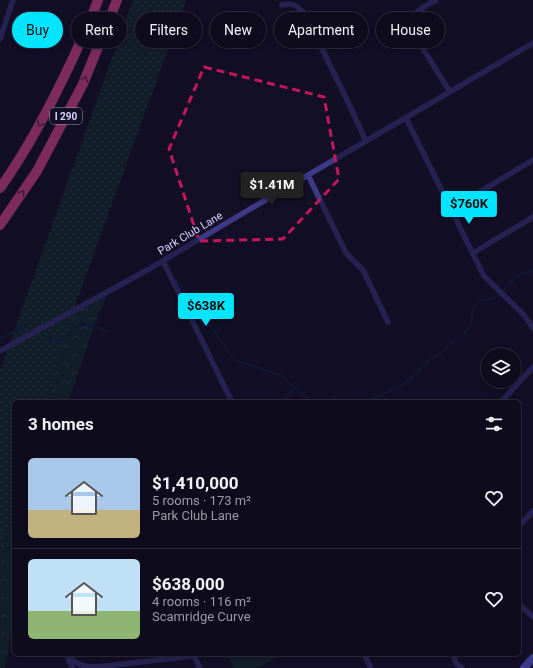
<!DOCTYPE html>
<meta charset="utf-8">
<style>
:root{--surface:#0e0b1c;--page:#171425;--text:#f1f3f6;--muted:#9b9ba3;--line:#2e2b3b;--accent:#00e5ff}
body{margin:0;font-family:Roboto,sans-serif;background:var(--page);color:var(--text);height:100vh;display:flex;flex-direction:column;font-size:15px;white-space:nowrap}
*{box-sizing:border-box;margin:0}
p{font-size:13px;color:var(--muted)}
.icon{flex:none;width:22px;height:22px;fill:none;stroke:currentColor;stroke-width:2;stroke-linecap:round;stroke-linejoin:round}
.map{position:relative;flex:1;overflow:hidden}
.sheet{position:absolute;left:12px;top:400px;width:509px;height:256px;display:flex;flex-direction:column;background:var(--surface);border-radius:6px;box-shadow:0 2px 6px #0003,0 0 0 1px var(--line)}
.sheet>*{flex:none}
.banner{position:absolute;left:12px;top:12px;width:509px;height:36px;display:flex;gap:8px}
.tools{position:absolute;left:481px;top:348px;display:grid;gap:8px}
.tools a{display:grid;place-items:center;width:40px;height:40px;border-radius:50%;background:var(--surface);box-shadow:0 2px 6px #0003,0 0 0 1px var(--line);font-size:20px}
.price{position:absolute;translate:-50% -34px;padding:0 9px;border-radius:4px;background:var(--accent);color:#111;font-size:13px;line-height:26px;filter:drop-shadow(0 1px 2px #0008)}
.price::after{content:'';position:absolute;left:50%;top:24px;width:12px;height:9px;margin-left:-6px;background:inherit;clip-path:polygon(0 0,100% 0,50% 100%)}
.price.active{background:#222;color:#fff}
ul{padding:0;list-style:none}
li{display:flex;align-items:center;gap:12px;height:100px;padding:0 16px}
li+li{border-top:1px solid var(--line)}
li span{display:grid;place-items:center;flex:none;width:112px;height:80px;border-radius:6px;color:#555}
li>.icon{margin-inline-start:auto}
span .icon{width:48px;height:48px;fill:#fffc;stroke-width:1}
li b{font-size:17px}
h2{display:flex;justify-content:space-between;align-items:center;height:48px;padding:0 16px;font-size:17px}
.pill{padding:0 14px;border-radius:18px;background:var(--surface);box-shadow:0 2px 6px #0003,0 0 0 1px var(--line);font-size:14px;line-height:36px}
.pill.active{background:var(--accent);color:#111}
.map>svg:first-child{display:block}
</style>
<div class="map">
<svg width="533" height="668" viewBox="0 0 533 668">
<defs>
<pattern id="grass-dots" width="8" height="8" patternUnits="userSpaceOnUse"><rect width="8" height="8" fill="#12302f"/><path d="M2 2h.1M6 6h.1" fill="none" stroke="#344d4e" stroke-width="1.8" stroke-linecap="round"/></pattern>
<pattern id="forest-crowns" width="20" height="18" patternUnits="userSpaceOnUse"><rect width="20" height="18" fill="#12302f"/><path d="M2 6a3 3 0 1 1 6 0M12 15a3 3 0 1 1 6 0" fill="none" stroke="#344d4e"/></pattern>
</defs>
<rect width="100%" height="100%" fill="#130f26"/>
<path fill="url(#grass-dots)" d="M133 0H186L73 311 46 402H14V513L0 560V370Z"/>
<path fill="url(#forest-crowns)" d="M110 290 97 318 68 402H46L73 311Z
M14 513V621L5 668H0V560Z"/>
<path fill="#12302f" d="M227 654H284L257 668H234Z"/>
<g fill="none" stroke-linecap="round" stroke-linejoin="round">
<path stroke="#0c2248" stroke-width="2" d="M176 279 235 360 282 376 295 389 315 402
M47 337 61 341 79 325 87 324 107 331
M0 339 28 324
M277 400 285 398 295 389
M327 402 334 397 338 399V402
M366 402 406 383 429 360 438 355 470 328 473 310 479 301 489 300 498 295 519 275 533 271
M378 402 379 395"/>
<path stroke="#3d3a85" stroke-width="5.5" d="M436 0C420 9 405 15 415 36L450 92
M282 5C293 2 297 6 305 14L347 100 366 141
M0 39 13 0
M406 118 484 276 524 315 533 328
M308 175 346 253 363 270 388 322
M451 209 533 160
M473 253 533 217
M163 261 232 402
M0 351 149 269 245 212 533 43
M501 402 533 367
M519 526 533 511
M519 604 533 617
M68 654C76 665 84 667 97 667L194 656
M193 654 200 668
M364 654 371 668
M453 654 456 663 462 668
M67 656 69 661 73 668"/>
<path stroke="#6f6bff" stroke-width="8" d="M524 668 533 658"/>
<path stroke="#ff4fa3" stroke-width="10" d="M0 188C29 148 53 101 74 56 82 38 91 19 98 0
M0 225 37 171 83 84 117 0"/>
</g>
<defs><path id="oneway-chevron" d="M-2-3.5L2.5 0L-2 3.5" fill="none" stroke-width="1.6" stroke-linecap="round" stroke-linejoin="round"/></defs>
<g stroke="#7d2c5e">
<use href="#oneway-chevron" transform="translate(85 79) rotate(-67)"/>
<use href="#oneway-chevron" transform="translate(40 124) rotate(119)"/>
<use href="#oneway-chevron" transform="translate(22 193) rotate(-55)"/>
</g>
<path d="M0 0H533V668H0ZM204 67 324 97 339 179 283 239 199 241 169 149Z" fill="#130f26" fill-opacity=".55" fill-rule="evenodd"/>
<path fill="none" stroke="#c2185b" stroke-width="3" stroke-dasharray="8 5" stroke-linejoin="round" d="M204 67 324 97 339 179 283 239 199 241 169 149Z"/>
<g text-anchor="middle" stroke-width="3" stroke-linejoin="round" paint-order="stroke">
<rect fill="#130f26" stroke="#9e99be" stroke-width="1" x="50" y="108" width="32" height="16" rx="3"/>
<g font-size="10" font-weight="bold" fill="#d9d4ff">
<text x="66" y="120">I 290</text>
</g>
<g font-size="11" fill="#d9d4ff" stroke="#130f26">
<text transform="translate(190 233) rotate(-31)" y="4">Park Club Lane</text>
</g>
</g>
</svg>
<div class="tools">
<a><svg class="icon" aria-label="layers" viewBox="0 0 24 24"><path d="M12 4l9 5-9 5-9-5zM3 14l9 5 9-5"/></svg></a>
</div>
<b class="price active" style="left:272px;top:206px">$1.41M</b>
<b class="price" style="left:469px;top:225px">$760K</b>
<b class="price" style="left:206px;top:327px">$638K</b>
<div class="banner">
<a class="pill active">Buy</a>
<a class="pill">Rent</a>
<a class="pill">Filters</a>
<a class="pill">New</a>
<a class="pill">Apartment</a>
<a class="pill">House</a>
</div>
<section class="sheet">
<h2>3 homes<svg class="icon" aria-label="filters" viewBox="0 0 24 24"><path d="M4 7h16M4 17h16"/><circle cx="9" cy="7" r="2"/><circle cx="15" cy="17" r="2"/></svg></h2>
<ul>
<li><span style="background:linear-gradient(#a9c7e8 65%,#c2b280 0)"><svg class="icon" aria-label="home" viewBox="0 0 24 24"><path d="M3 11l9-7 9 7M6 9v11h12V9"/></svg></span><div><b>$1,410,000</b><p>5 rooms · 173 m²</p><p>Park Club Lane</p></div><svg class="icon" aria-label="heart" viewBox="0 0 24 24"><path d="M12 20l-8-8c-3-5 5-10 8-4 3-6 11-1 8 4z"/></svg></li>
<li><span style="background:linear-gradient(#bfe0f5 65%,#8fb573 0)"><svg class="icon" aria-label="home" viewBox="0 0 24 24"><path d="M3 11l9-7 9 7M6 9v11h12V9"/></svg></span><div><b>$638,000</b><p>4 rooms · 116 m²</p><p>Scamridge Curve</p></div><svg class="icon" aria-label="heart" viewBox="0 0 24 24"><path d="M12 20l-8-8c-3-5 5-10 8-4 3-6 11-1 8 4z"/></svg></li>
</ul>
</section>
</div>
